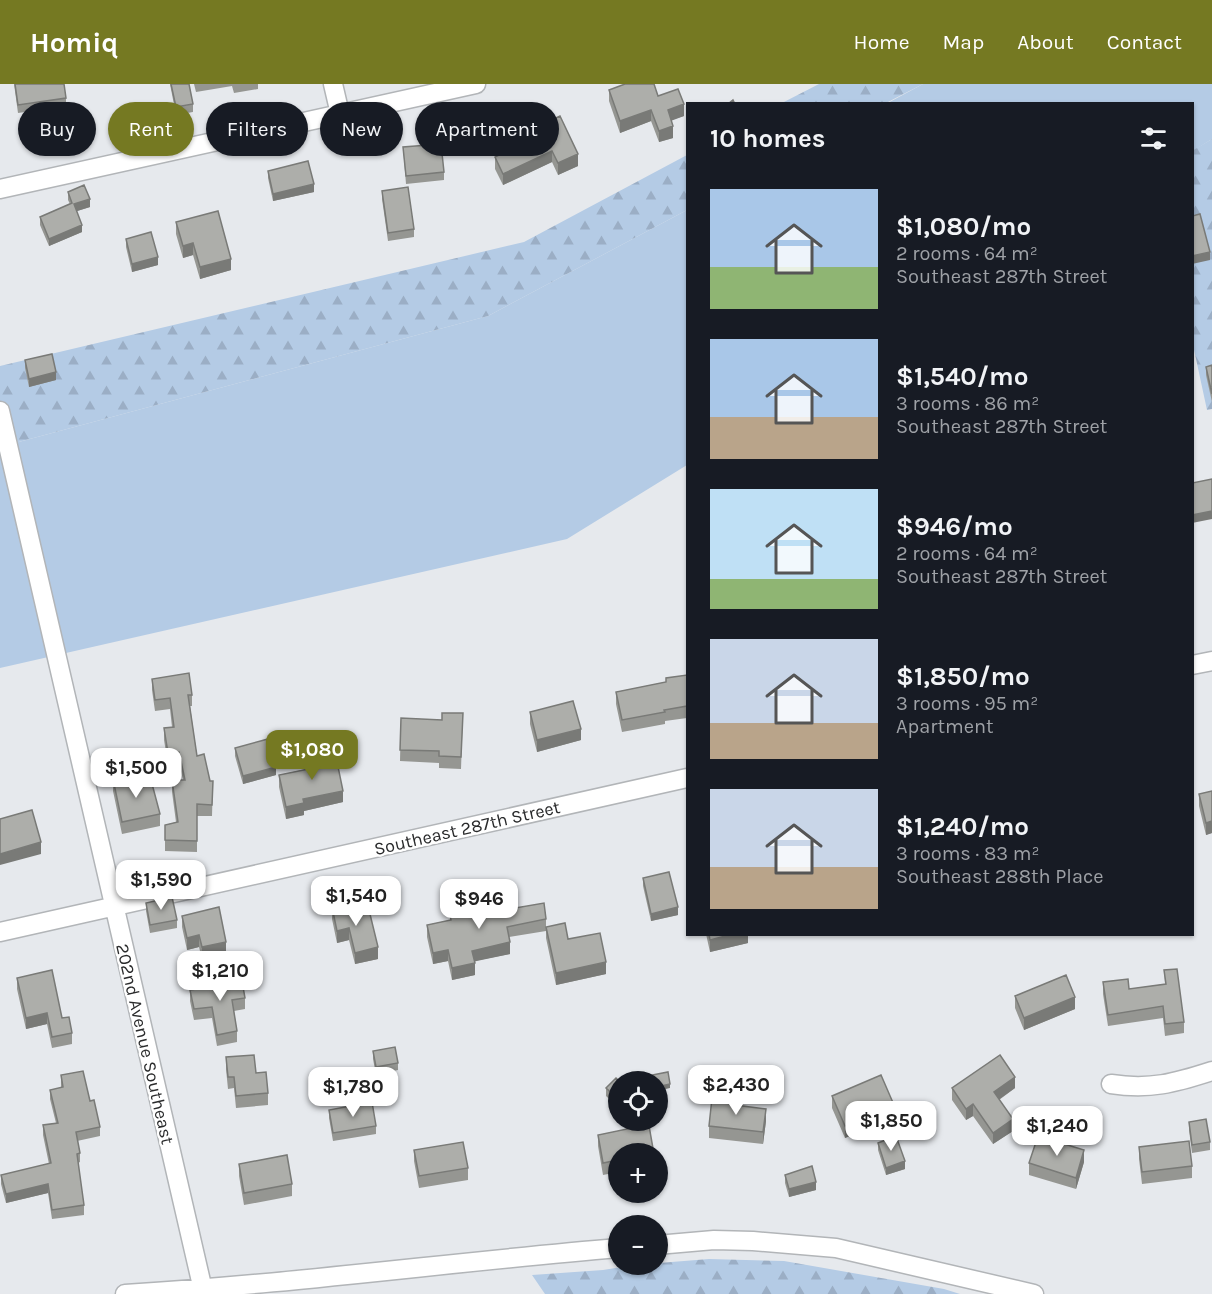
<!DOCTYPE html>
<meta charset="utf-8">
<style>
:root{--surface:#171b24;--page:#20242c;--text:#f1f3f6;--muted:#9ea1a6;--accent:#757922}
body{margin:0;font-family:Karla,sans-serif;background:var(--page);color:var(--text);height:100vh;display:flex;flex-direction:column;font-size:22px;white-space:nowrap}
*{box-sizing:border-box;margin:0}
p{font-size:20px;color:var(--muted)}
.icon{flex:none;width:33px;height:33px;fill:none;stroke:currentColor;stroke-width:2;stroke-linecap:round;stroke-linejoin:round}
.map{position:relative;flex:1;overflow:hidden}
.sheet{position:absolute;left:686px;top:18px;width:508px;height:834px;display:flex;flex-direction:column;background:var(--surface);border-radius:0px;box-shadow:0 2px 4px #0004}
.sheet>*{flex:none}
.guide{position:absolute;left:18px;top:18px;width:570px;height:54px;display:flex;gap:12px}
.controls{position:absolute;left:608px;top:987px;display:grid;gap:12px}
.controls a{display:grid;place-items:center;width:60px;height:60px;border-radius:50%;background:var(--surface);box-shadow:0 2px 4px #0004;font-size:30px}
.price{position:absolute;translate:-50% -51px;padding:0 14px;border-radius:12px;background:#fff;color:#222;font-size:20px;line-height:39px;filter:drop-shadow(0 2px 3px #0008)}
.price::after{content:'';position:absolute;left:50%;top:36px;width:18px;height:14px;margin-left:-9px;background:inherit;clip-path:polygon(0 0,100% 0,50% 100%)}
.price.current{background:var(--accent);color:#fff}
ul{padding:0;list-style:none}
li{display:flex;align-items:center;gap:18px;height:150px;padding:0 24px}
li span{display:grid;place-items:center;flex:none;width:168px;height:120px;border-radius:0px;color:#555}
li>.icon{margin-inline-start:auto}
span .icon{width:72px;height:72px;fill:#fffc;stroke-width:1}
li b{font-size:26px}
h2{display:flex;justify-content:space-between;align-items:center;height:72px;padding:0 24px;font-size:26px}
.tag{padding:0 21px;border-radius:27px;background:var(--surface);box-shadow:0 2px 4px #0004;font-size:21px;line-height:54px}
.tag.current{background:var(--accent);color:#fff}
header{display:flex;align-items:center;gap:36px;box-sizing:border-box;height:84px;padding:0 30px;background:var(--accent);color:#fff}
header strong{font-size:28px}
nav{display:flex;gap:33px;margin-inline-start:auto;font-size:21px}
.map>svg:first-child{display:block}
</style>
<header>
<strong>Homiq</strong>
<nav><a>Home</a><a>Map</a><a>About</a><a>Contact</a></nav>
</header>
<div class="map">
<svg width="1212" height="1210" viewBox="0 0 1212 1210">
<defs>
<pattern id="forest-firs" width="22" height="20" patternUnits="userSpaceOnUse" patternTransform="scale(1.5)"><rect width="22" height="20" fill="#b4cbe5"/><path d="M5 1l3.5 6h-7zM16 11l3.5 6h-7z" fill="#9baec5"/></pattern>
</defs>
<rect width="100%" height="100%" fill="#e6e9ed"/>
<path fill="#b4cbe5" d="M923 0H1212V55L1193 67 1192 20H886Z
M687 126V381L567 455 0 584V363L488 232Z"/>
<path fill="url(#forest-firs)" d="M819 0H923L886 19H782Z
M1212 55V325L1207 326 1193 261 1192 67Z
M687 71V126L488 232 0 363V282L524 158Z
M709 1175 784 1177 944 1205 960 1210H545L532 1191 603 1186 634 1181Z"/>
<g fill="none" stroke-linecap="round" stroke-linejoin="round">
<g stroke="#b2b5b8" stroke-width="21">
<path id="minor" d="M333 0 340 30
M0 105 476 0
M0 327 203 1206
M1192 581 1212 577
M0 848 687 694
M1111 1000C1150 1006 1175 999 1212 987
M657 1161 714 1156 753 1157 836 1164 1034 1210
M125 1210C290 1200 453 1178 618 1164"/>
</g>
<use href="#minor" stroke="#fff" stroke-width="18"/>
</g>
<path fill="#959692" d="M14 0 66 14V22L18 29Z
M170 0H189L193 20V28L176 31Z
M194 0H258V5L234 9 232 2 196 8Z
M609 6 658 12 684 32 671 36 673 54 659 58 651 37 620 49 609 17Z
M526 48 578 82 558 91 552 78 503 101 495 85V73L526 58Z
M403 63 444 88V96L406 100Z
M268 87 314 108 273 117 268 94Z
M382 107 414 145V153L388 157 382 115Z
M68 108 90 123 77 127 82 148 49 162 40 141V133L70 120 68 116Z
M176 138 231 186 200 195 193 171 183 174 176 150Z
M126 155 158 181 132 188 126 163Z
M25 276 56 296 29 303 25 284Z
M1212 281V318L1206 291V283Z
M687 591V634L665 637V640L622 648 616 620V608L666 598V594Z
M152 595 192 611V622H190L197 672 210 697H213L212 732H197V768L165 767V741L176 738 172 708V696H183L179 679 168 680 164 656V644L172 643 170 625 155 627 152 606Z
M530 628 581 656 537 668 530 640Z
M463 629 461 685 439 684V679L400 677 401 634 442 636Z
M235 664 276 691 243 700 235 672Z
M311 673 343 718 304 727V731L286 735 279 703V691L311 684Z
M113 695 160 730V742L122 750 113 707Z
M1212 707V749L1206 751 1199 722V710Z
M643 794 678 831 651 837 643 802Z
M146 819 177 836V844L150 849 146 827Z
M332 823 353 830 378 875 355 880 349 856 337 859 332 835Z
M503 826 546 835V843L568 855 606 890 556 901 546 854V847L509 853 510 870 474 877 475 891 452 896 448 877 433 880 427 853V841L450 836V831Z
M182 832 226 869 202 875 199 863 187 866 182 843Z
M706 850H748V859L710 868Z
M1164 886 1184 938V949L1165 952 1163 934 1108 942 1103 910V898L1129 905 1165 900Z
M219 889 233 898 245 914V925L234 927 237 947V958L217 962 212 934 194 936 190 917V906L219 901Z
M17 894 62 934 72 949V960L52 964 47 940 26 945 17 905Z
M1015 912 1075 925 1024 946 1015 924Z
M373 967 398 979V986L376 991 373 975Z
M226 973 256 989 268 1009V1021L236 1024 234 1004 228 1005 226 985Z
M61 991 90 1017 100 1043V1052L77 1057 80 1069V1078L78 1079 84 1121V1131L52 1135 48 1109 6 1119 1 1100V1091L49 1080 43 1051V1041L56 1039 50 1015V1006L61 1004Z
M618 998V1023L606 1012V1004Z
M952 1004H1015L999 1016 1013 1047 993 1060 973 1032 966 1036 952 1016Z
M832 1012 894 1033 845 1054 832 1024Z
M736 1021 766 1037 763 1060 709 1054V1042Z
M329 1026 376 1042V1050L333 1057 329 1034Z
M630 1036H648L618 1070V1088L603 1091 598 1062V1051L630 1045Z
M1189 1038 1210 1058V1066L1192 1069 1189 1046Z
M878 1059 905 1085 886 1091 878 1066Z
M1139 1063 1192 1082V1094L1142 1100 1139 1075Z
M414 1066 468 1084V1096L419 1104 414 1077Z
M1084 1078 1076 1105 1029 1091V1079Z
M239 1080 292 1100V1112L244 1121 239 1092Z
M785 1091 816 1106 789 1113 785 1099Z"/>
<path fill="#797a77" d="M684 20V32L668 38V26Z
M651 26V37L620 49V37Z
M673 42V54L659 58V47Z
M552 67V78L503 101V90Z
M578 70V82L558 91V79Z
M314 100V108L273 117V110Z
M90 115V123L74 128V120Z
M82 141V148L49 162V155Z
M193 159V171L183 174V162Z
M1210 168V176L1192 180V172Z
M158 173V181L132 188V180Z
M231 175V186L200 195V183Z
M56 288V296L29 303V295Z
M1212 427V435L1192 439V431Z
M581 645V656L537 668V656Z
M276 683V691L243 700V692Z
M343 707V718L304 727V731L286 735V723L303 715Z
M1212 737V749L1206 751V739Z
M41 758V770L0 781V770Z
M678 823V831L651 837V830Z
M349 844V856L337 859V847Z
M733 850H748V859L710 868V856Z
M199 851V863L187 866V854Z
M226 858V869L202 875V863Z
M510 858V870L472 878V867Z
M378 863V875L355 880V869Z
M448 866V877L433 880V869Z
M606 878V890L556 901V889Z
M475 879V891L452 896V884Z
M1075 913V925L1024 946V934Z
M47 929V940L26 945V934Z
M1015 993V1004L994 1019V1008Z
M670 1000V1004L657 1007V1003Z
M973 1020V1032L966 1036V1025Z
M894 1021V1033L845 1054V1042Z
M766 1025V1037L763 1060V1048Z
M1013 1035V1047L993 1060V1049Z
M1084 1066V1078L1076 1105V1094Z
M905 1077V1085L886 1091V1084Z
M816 1098V1106L789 1113V1105Z
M48 1100V1109L6 1119V1110Z"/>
<path fill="#adaeaa" stroke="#797a77" stroke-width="1.5" d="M15 0H64L66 14 18 21Z
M171 0H189L193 20 176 23Z
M625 0H654L658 12 678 5 684 20 668 26 673 42 659 47 651 26 620 37 609 6Z
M733 16 735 20H728Z
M560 32 578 70 558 79 552 67 503 90 495 73 530 56 526 48Z
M441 60 444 88 406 92 403 63Z
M308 77 314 100 273 110 268 87Z
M84 101 90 115 74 120 82 141 49 155 40 133 72 119 68 108Z
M408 103 414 145 388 149 382 107Z
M218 127 231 175 200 183 193 159 183 162 176 138Z
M1200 130 1210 168 1192 172V132Z
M151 148 158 173 132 180 126 155Z
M52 270 56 288 29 295 25 276Z
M1212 281V310L1206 283Z
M1212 395V427L1192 431V399Z
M189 589 192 611H188L197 672 204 670 210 697H213L212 721 197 720V757L165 756V741L178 738 172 696H185L179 668 168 669 164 644 174 643 170 614 155 616 152 595Z
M687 591V622L664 626 665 628 622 636 616 608 666 598V594Z
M573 617 581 645 537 656 530 628Z
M442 629H463L461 673 439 672V667L400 666 401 634 442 636Z
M268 655 276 683 243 692 235 664Z
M335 668 343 707 303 715 304 719 286 723 279 691 314 684 311 673Z
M113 695 151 696 160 730 122 738Z
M1212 707V737L1206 739 1199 710Z
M32 726 41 758 0 770V735Z
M669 788 678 823 651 830 643 794Z
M172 813 177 836 150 841 146 819Z
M351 819 353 830 369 826 378 863 355 869 349 844 337 847 332 823Z
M544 819 546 835 507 843 510 858 472 867 475 879 452 884 448 866 433 869 427 841 451 836 450 831 502 820 503 826Z
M219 823 226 858 202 863 199 851 187 854 182 832Z
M565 839 568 855 600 849 606 878 556 889 546 843Z
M709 850H733L710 856Z
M1177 885 1184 938 1165 940 1163 922 1108 931 1103 898 1128 895 1129 905 1166 900 1164 886Z
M52 886 62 934 69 933 72 949 52 953 47 929 26 934 17 894Z
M232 888 233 898 242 897 245 914 232 916 237 947 217 951 212 923 194 925 190 906 220 901 219 889Z
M1066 891 1075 913 1024 934 1015 912Z
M395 963 398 979 376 983 373 967Z
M254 971 256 989 266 988 268 1009 236 1012 234 993H228L226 973Z
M1000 971 1015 993 994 1008 1013 1035 993 1049 973 1020 966 1025 952 1004Z
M83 987 90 1017 94 1016 100 1043 76 1048 80 1069 77 1070 84 1121 52 1126 48 1100 6 1110 1 1091 51 1079 43 1041 58 1039 50 1006 63 1003 61 991Z
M668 988 670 1000 657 1003V998H649L647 992Z
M881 991 894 1021 845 1042 832 1012Z
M616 994 620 998H618V1015L606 1004Z
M712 1014 736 1017 735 1021 766 1025 763 1048 709 1042Z
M372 1018 376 1042 333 1049 329 1026Z
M1206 1035 1210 1058 1192 1061 1189 1038Z
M631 1036H648L654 1070H618V1076L603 1079 598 1051 632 1044Z
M896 1052 905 1077 886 1084 878 1059Z
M1038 1052 1084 1066 1076 1094 1029 1079Z
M1189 1057 1192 1082 1142 1088 1139 1063Z
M463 1058 468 1084 419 1092 414 1066Z
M287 1071 292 1100 244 1109 239 1080Z
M812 1082 816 1098 789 1105 785 1091Z"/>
<g text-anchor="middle" stroke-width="4.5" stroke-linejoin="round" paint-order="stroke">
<g font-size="18" fill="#2a2b2c" stroke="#fff">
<text transform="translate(467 744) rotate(-13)" y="6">Southeast 287th Street</text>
<text transform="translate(145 960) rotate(77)" y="6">202nd Avenue Southeast</text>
</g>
</g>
</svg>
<div class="controls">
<a><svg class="icon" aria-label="locate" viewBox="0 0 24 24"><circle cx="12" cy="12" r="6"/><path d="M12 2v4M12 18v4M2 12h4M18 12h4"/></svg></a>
<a>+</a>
<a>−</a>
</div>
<b class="price current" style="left:312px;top:697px">$1,080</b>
<b class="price" style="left:136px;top:715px">$1,500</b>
<b class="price" style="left:161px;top:827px">$1,590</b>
<b class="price" style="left:356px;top:843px">$1,540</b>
<b class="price" style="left:479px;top:846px">$946</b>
<b class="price" style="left:220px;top:918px">$1,210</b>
<b class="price" style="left:736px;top:1032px">$2,430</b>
<b class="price" style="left:353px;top:1034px">$1,780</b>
<b class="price" style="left:891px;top:1068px">$1,850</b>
<b class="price" style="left:1057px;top:1073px">$1,240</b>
<div class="guide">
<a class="tag">Buy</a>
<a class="tag current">Rent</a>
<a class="tag">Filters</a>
<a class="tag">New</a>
<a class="tag">Apartment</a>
</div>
<section class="sheet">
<h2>10 homes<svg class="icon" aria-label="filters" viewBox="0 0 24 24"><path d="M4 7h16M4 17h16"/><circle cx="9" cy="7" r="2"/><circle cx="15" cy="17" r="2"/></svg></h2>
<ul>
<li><span style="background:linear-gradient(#a9c7e8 65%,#8fb573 0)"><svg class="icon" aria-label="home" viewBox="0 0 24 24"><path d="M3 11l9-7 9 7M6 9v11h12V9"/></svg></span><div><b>$1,080/mo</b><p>2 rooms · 64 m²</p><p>Southeast 287th Street</p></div></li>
<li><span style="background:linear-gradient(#a9c7e8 65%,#b9a48a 0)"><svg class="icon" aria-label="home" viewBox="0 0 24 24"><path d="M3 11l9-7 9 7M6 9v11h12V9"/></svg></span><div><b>$1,540/mo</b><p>3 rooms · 86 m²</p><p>Southeast 287th Street</p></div></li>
<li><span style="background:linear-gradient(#bfe0f5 75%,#8fb573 0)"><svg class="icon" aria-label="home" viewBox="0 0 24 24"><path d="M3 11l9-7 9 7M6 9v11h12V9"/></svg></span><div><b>$946/mo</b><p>2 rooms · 64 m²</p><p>Southeast 287th Street</p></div></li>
<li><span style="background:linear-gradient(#c9d6e8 70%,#b9a48a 0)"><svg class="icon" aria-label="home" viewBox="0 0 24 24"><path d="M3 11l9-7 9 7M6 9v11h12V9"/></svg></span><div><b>$1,850/mo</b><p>3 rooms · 95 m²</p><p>Apartment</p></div></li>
<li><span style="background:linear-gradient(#c9d6e8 65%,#b9a48a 0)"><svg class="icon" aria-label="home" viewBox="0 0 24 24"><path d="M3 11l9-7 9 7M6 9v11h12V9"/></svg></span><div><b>$1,240/mo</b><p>3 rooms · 83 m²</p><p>Southeast 288th Place</p></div></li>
</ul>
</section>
</div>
